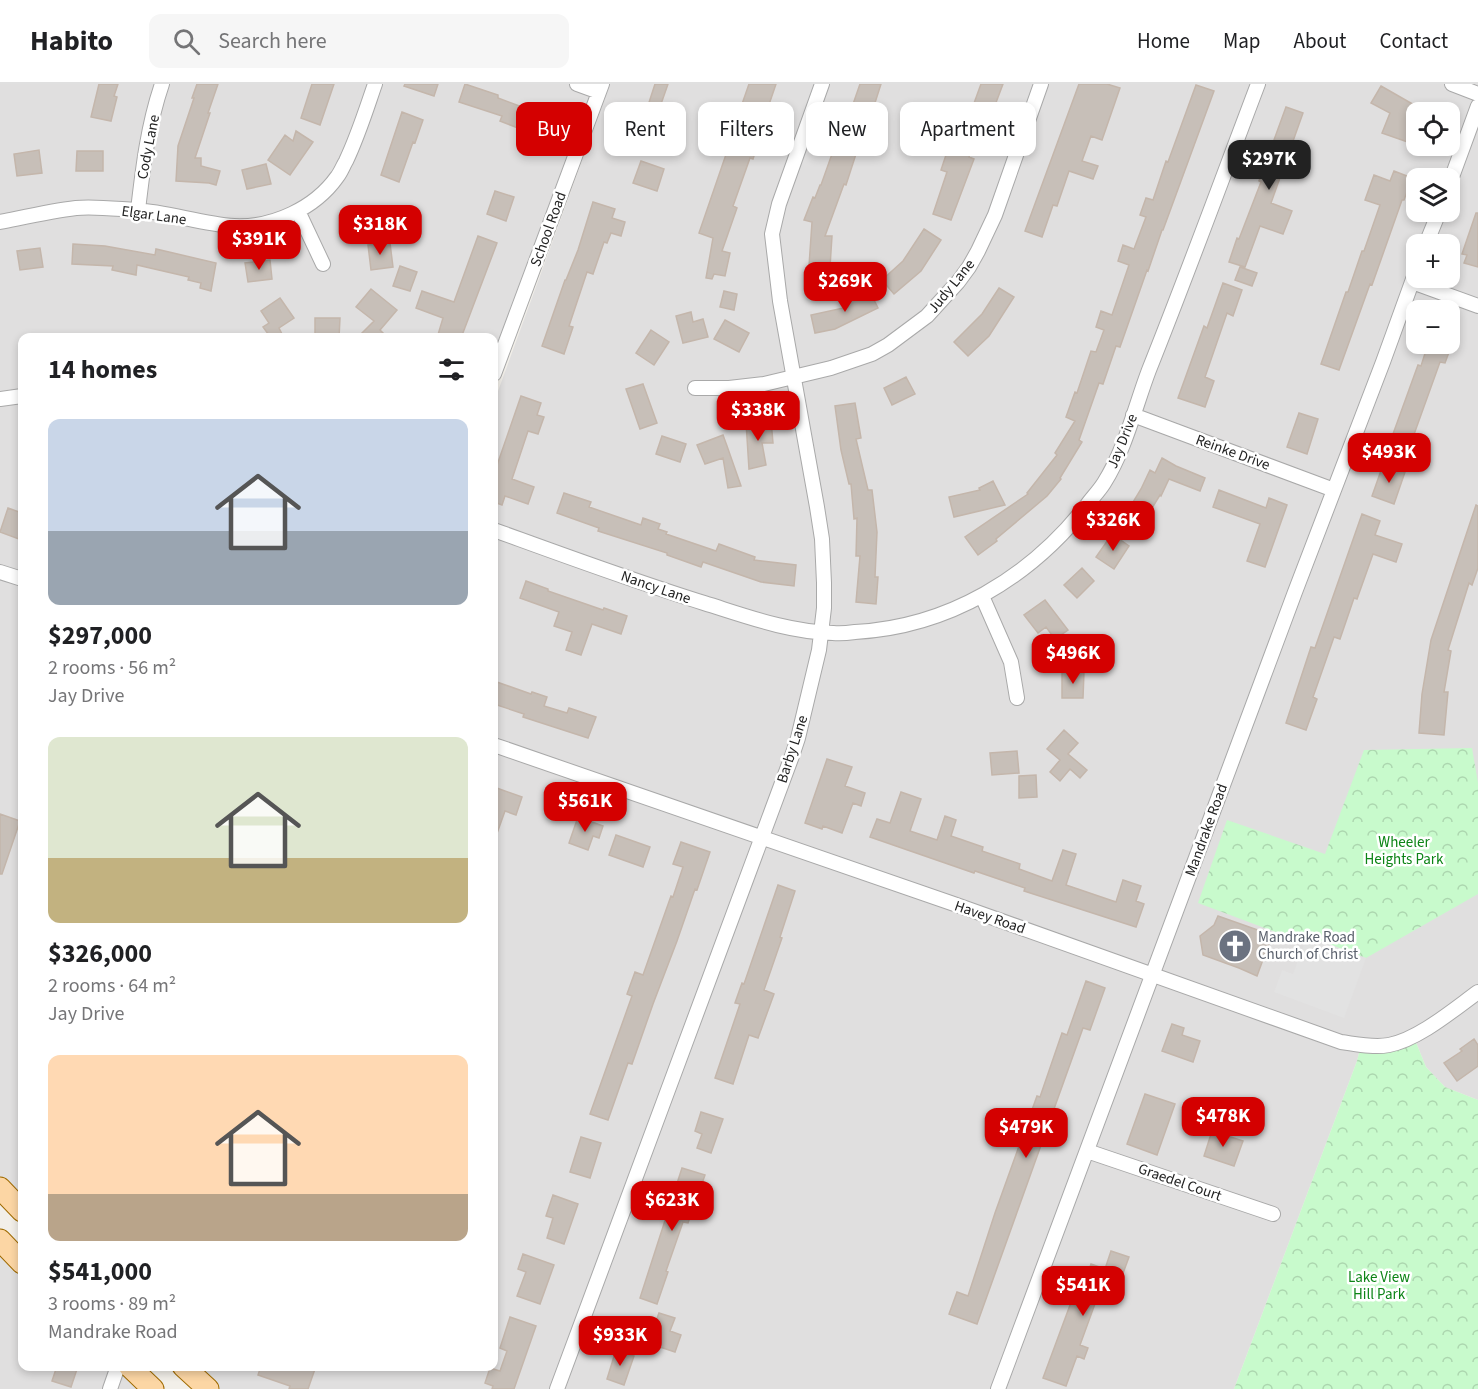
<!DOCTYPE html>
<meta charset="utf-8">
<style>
:root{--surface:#fff;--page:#f6f6f6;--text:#202124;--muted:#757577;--line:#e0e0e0;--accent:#d40000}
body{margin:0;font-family:"Source Sans 3",sans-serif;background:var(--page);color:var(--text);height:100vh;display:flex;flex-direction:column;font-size:22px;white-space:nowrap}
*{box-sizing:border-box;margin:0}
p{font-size:20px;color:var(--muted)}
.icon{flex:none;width:33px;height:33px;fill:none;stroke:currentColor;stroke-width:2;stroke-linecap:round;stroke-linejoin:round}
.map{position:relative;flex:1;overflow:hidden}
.details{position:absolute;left:18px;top:249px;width:480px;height:1038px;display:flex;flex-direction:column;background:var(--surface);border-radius:12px;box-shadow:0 3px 9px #0003}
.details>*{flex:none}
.guide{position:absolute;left:516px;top:18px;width:570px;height:54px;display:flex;gap:12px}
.controls{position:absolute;left:1406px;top:18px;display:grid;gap:12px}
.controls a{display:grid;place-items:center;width:54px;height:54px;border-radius:12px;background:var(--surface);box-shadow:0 3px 9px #0003;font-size:30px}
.price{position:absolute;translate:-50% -51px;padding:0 14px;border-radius:12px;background:var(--accent);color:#fff;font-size:20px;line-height:39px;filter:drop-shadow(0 2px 3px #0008)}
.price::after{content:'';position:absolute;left:50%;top:36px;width:18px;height:14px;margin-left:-9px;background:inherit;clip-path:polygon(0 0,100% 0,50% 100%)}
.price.selected{background:#222;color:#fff}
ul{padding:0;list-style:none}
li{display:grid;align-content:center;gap:12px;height:318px;padding:0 30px}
li span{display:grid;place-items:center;height:186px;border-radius:12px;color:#555}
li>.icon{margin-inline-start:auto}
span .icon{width:108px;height:108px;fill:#fffc;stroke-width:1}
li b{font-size:26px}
h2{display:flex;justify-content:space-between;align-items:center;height:72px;padding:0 30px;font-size:26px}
.chip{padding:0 21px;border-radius:12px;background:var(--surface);box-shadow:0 3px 9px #0003;font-size:21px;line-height:54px}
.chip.selected{background:var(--accent);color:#fff}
header{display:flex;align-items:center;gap:36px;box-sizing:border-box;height:84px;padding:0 30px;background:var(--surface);border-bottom:2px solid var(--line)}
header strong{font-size:28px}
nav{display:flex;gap:33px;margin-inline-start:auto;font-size:21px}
.search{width:420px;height:54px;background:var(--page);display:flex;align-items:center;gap:15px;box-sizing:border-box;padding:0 21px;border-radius:12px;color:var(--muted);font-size:22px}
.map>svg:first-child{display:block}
</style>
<header>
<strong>Habito</strong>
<div class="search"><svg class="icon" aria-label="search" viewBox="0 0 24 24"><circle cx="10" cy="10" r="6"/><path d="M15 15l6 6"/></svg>Search here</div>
<nav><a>Home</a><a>Map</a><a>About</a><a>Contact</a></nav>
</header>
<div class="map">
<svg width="1478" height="1305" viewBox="0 0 1478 1305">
<defs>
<pattern id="park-crowns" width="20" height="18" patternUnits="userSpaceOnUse" patternTransform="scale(1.5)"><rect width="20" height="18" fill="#c8facc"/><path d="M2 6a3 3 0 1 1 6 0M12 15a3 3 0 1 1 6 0" fill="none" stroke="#acd6af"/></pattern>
</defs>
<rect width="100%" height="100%" fill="#f2efe9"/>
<path fill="#e0dfdf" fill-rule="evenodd" d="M0 0H602L494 290V254H22V1127L0 1104Z
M610 0H1478V1016L1445 1003 1426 983 1413 951 1361 961 1357 977 1234 1305H220L197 1283 494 1282V318ZM1416 28H1449V62H1416ZM1416 94H1449V128H1416ZM1416 160H1449V194H1416ZM1416 226H1449V260H1416Z
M0 1156 22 1179V1282L129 1283 153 1305H0Z"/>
<path fill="url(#park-crowns)" d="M1472 664 1478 699V810L1366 874 1307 852 1283 851 1198 819 1227 736 1325 770 1364 666Z
M1413 951 1426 983 1445 1003 1478 1016V1305H1234L1357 977 1361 961Z"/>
<path fill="#e2e2e2" d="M1307 852 1366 874 1344 934 1274 908 1282 886 1293 890Z"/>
<path fill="#c7bfb8" stroke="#c4b6ab" stroke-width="1.5" d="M99 0H118L114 12 117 13 111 37 91 33Z
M197 0H218L208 29H210L195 74H201V82L220 87 216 101 209 99 176 97 178 62 194 14H192Z
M312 0H334L320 41 301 34Z
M405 0H438L434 12 404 2Z
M465 0 498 11V14L544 31 536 51 500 37 502 32 459 18Z
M655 0H668L661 20 676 25 668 49 642 40Z
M749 0H776L762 41H764L753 75 750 74 733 122 737 124 722 167 730 169 725 192 714 190 712 195 706 194 713 154 699 149 742 24 741 23Z
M860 0H881L873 25 870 24 854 70H856L846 101 844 100 825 152H832L830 183 809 182 812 138 804 136 813 113 815 114 820 101H821L848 25 851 26Z
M981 0H1003L983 53 977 51 969 73 974 75 951 136 933 130 947 88 941 86 956 41 965 44Z
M1079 0H1107L1120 4 1102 56 1091 52 1082 77 1098 82 1093 95 1069 87 1057 122 1053 121 1042 153 1025 147Z
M1196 1 1214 7 1163 146H1162L1148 187 1147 186 1120 263 1116 262 1103 300 1099 299 1079 356 1082 358 1060 394 1061 395 1047 412 996 455 997 457 978 471 965 453 1028 410 1027 409 1057 371 1055 369 1075 337 1066 333 1075 308 1077 309 1091 267 1096 268 1104 246 1096 243 1101 227 1112 231 1129 181 1118 177 1123 161 1134 165 1146 133 1140 131 1146 114 1153 116 1166 77 1168 78Z
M1381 2 1416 22V61L1382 49 1390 29 1371 19Z
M1286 23 1303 29 1271 119 1292 127 1283 150 1260 142 1245 183 1229 178 1237 154 1239 155 1261 98 1259 97Z
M402 28 423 36 415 59 413 58 399 98 381 91Z
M296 47 313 58 290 91 268 76 285 51 293 57Z
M39 66 42 89 17 92 14 70Z
M77 67H103V87H76Z
M641 77 664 85 657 107 633 99Z
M266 80 271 100 247 105 242 86Z
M1394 87 1412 94 1404 116H1402L1372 201 1370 200 1339 286 1321 280 1346 208H1348L1362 167H1364L1380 121 1365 116 1374 91 1390 97Z
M495 107 514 113 506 137 487 130Z
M593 118 615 125 612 134 625 138 621 152 611 149 607 159 604 158 593 190 587 188 569 242 573 243 564 270 542 262 565 196H566L578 166Z
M358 123 373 143 359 154 344 133Z
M1476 129H1478V183L1464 179 1467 171 1462 170Z
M924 145 941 156 921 187 894 210 882 196 903 177Z
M478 152 497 159 461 254H437L443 234 416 224 422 207 454 218Z
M390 159 393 183 371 186 368 161Z
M73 160 105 162 155 171 156 165 216 179 211 207 200 204 201 199 188 196 189 193 137 181 136 191 112 186 113 182 72 180Z
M40 164 43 183 20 186 17 167Z
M270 176 272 195 248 198 245 179Z
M400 182 417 188 410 207 393 202Z
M1240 183 1257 189 1252 202 1235 196Z
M1223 199 1242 206 1233 232 1227 229 1205 293 1214 297 1205 323 1178 314 1204 242 1207 244Z
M999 204 1014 213 989 252 968 272 954 258 982 230Z
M371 205 397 226 380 246 388 254H357L374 237 356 223Z
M869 206 878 224 835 245 815 249 811 231 848 223 845 217Z
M724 207 737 210 734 226 720 223Z
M280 214 294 234 279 244 282 250 277 254H271L263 243 269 239 261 227Z
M691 228 693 238 703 235 708 253 683 259 676 232Z
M315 234H340L339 254H315Z
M725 236 749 249 739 268 714 255Z
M651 246 669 258 654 281 636 269Z
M1428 260H1452L1445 279 1440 278 1408 367 1389 361 1418 281 1421 282Z
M906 293 915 310 892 321 884 304Z
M643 300 657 339 640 345 626 305Z
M521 312 541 319 537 331 544 333 538 350 528 347 512 395 534 403 528 420 505 412 502 421 494 418V390Z
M855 319 861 354 856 355 868 406H872L877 448 875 493H878L876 520 856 518 860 472H856L857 434 854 435 851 400H849L841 366 835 322Z
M1299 329 1318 335 1307 370 1287 363Z
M771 336 773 359H762L766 381 749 385 746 338Z
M723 351 727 362 741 402 728 404 723 374 705 380 697 361Z
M662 352 686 360 680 378 656 370Z
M1162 374 1176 382 1205 394 1200 407 1169 395 1161 412 1160 411 1141 442 1124 433 1141 405 1150 386 1155 389Z
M1383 381 1405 388 1394 420 1372 412Z
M993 397 1005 421 954 433 949 413 980 406 979 404Z
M1219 406 1266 424 1269 414 1287 421 1265 483 1247 477 1260 440 1213 423Z
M564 409 591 418 589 423 641 441 643 434 660 440 658 445 667 448 666 450 716 467 719 460 755 473 754 476 796 481 794 502 761 498 703 478 701 483 667 471V469L598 447 599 444 557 429Z
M1476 421 1478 422V484L1472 501 1469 499 1448 566 1451 567 1444 608H1448L1444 651 1419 649 1422 610 1431 556Z
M8 424 22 429V445L19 455 0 448Z
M1362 430 1380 437 1375 451 1402 460 1396 478 1373 470 1357 515 1354 514 1340 555 1334 553 1313 613 1317 615 1306 646 1286 639 1311 563 1315 564Z
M1112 450 1129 462 1114 485 1096 473Z
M1082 484 1094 497 1077 514 1064 501Z
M526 497 548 505V507L603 526 604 524 627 532 621 550 592 540 581 571 566 566 572 548 554 542 559 528 520 514Z
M1045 516 1068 546 1055 555 1046 543 1038 549 1024 531Z
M1062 587 1084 588 1083 614H1062Z
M494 597 531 610 532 608 547 613 544 622 567 629 569 624 596 633 588 654 523 633 524 630 494 620Z
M1064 646 1078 659 1068 670 1087 686 1080 694 1070 685 1060 697 1050 688 1060 676 1047 665Z
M1017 667 1019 689 992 691 990 669Z
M827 675 852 683 845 702 865 709 861 722 853 719 842 749 823 742 822 745 805 739Z
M1036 691 1037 713 1019 714V692Z
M494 703 522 713 516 731 505 727 495 755 494 754Z
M901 708 921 715 910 747 937 756 945 732 956 736 951 752 983 763 982 767 1020 780 1019 785 1052 797 1063 766 1076 770 1066 801 1116 818 1123 796 1141 802 1136 817 1144 820 1136 843 1024 807 1025 804 975 787 974 789 870 753 877 735 890 739Z
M0 730 20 737 2 790H0Z
M578 733 603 742 599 754 593 752 588 766 569 759Z
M616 751 650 763 643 783 609 771Z
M681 758 710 768 697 806 695 805 677 857 653 920 632 980 628 979 608 1036 590 1030 632 912 627 910 635 888 643 891 671 812 673 813 683 783 673 780Z
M778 801 795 807 780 853 782 854 764 906 774 910 758 954 749 951 733 1000 715 994 740 920 735 919 742 899 744 900Z
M1218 832 1272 851 1257 892 1239 884 1203 871 1200 852 1214 841Z
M1086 897 1105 904 1090 946 1083 944 977 1240 949 1230 957 1208 968 1212 995 1129 1037 1012 1040 1013 1062 949 1067 951Z
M1172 940 1184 944 1182 951 1200 957 1193 978 1162 967Z
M1474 955 1478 961V982L1457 997 1444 979 1462 967 1460 965Z
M1145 1010 1175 1020 1157 1071 1127 1060Z
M701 1028 723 1035 711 1069 697 1064 702 1050 695 1047Z
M1212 1047 1243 1057 1234 1082 1204 1072Z
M581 1053 601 1059 590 1094 570 1088Z
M682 1084 705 1091 688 1139 683 1138 666 1187 668 1188 657 1220 640 1214Z
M553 1111 578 1120 564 1160 547 1154 553 1134 546 1132Z
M1111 1167 1129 1173 1115 1211 1100 1206 1080 1261 1088 1264 1084 1275 1077 1272 1066 1302 1043 1294 1076 1205 1082 1207 1091 1180 1105 1185Z
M523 1170 554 1181 540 1220 517 1212 526 1188 518 1185Z
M659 1229 675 1234 670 1247 681 1251 675 1268 648 1259Z
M510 1233 536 1242 514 1305H492L493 1302 485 1299 490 1284 500 1287 507 1267 500 1264Z
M616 1266 634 1272 624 1301 607 1295Z
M57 1282H78L71 1303 52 1297Z
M261 1282H316L308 1305H289L290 1302 258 1291Z"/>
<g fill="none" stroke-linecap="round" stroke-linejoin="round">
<g stroke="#a9a9a9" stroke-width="16">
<path id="street" d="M577 0 599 8
M1452 0 1478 10
M1449 101 1478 22
M138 126C143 83 148 41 162 0
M298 127 323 180
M0 138C25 133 51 127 76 124 93 122 118 125 135 126 169 128 201 140 234 142 273 144 315 124 337 93 341 88 343 82 346 77 358 52 366 26 375 0
M1426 160 1439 128
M1412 198 1478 222
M494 290 602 0
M695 304H729L764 300 831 284 872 270 888 261 927 232 958 198 969 183 978 167 995 131 1041 0
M0 315 22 312
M1133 331 1334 406
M494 446C563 471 633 497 704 519 746 532 788 548 833 549 841 550 848 549 855 548 948 543 1030 494 1087 421 1092 414 1099 407 1104 399 1125 366 1135 323 1149 286 1187 191 1222 95 1258 0
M0 488 22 495
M982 512 1011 578 1017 614
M494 661 954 820 1341 958C1356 960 1373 964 1389 961 1419 955 1453 926 1478 908
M1087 1067 1273 1130
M110 1305 118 1282
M557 1305C637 1095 712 882 792 672L798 654 819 566 824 524V499L822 455 817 423 780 217 772 150 779 120 822 0
M998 1305 1295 508 1383 278 1416 187"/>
</g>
<g stroke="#a06b00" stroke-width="23">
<path id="primary" d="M0 1104 22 1127
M0 1156 22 1179
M129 1282 153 1305
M183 1282 208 1305"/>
</g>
<use href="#street" stroke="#fff" stroke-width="14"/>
<use href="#primary" stroke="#fcd6a4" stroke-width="21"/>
</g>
<defs>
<g id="church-disc" transform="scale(1.725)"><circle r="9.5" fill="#6b7280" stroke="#fff"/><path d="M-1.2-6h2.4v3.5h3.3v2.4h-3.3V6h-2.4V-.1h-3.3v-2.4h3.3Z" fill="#fff"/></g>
</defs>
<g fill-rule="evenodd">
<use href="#church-disc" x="1235" y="862"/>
</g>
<g text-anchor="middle" stroke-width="5" stroke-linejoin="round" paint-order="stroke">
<g font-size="15" fill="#222" stroke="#fff">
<text transform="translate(148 63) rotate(-79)" y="5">Cody Lane</text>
<text transform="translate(154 131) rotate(8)" y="5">Elgar Lane</text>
<text transform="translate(548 145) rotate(-70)" y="5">School Road</text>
<text transform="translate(951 202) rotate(-51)" y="5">Judy Lane</text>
<text transform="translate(1122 357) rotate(-68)" y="5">Jay Drive</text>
<text transform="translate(1233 368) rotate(20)" y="5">Reinke Drive</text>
<text transform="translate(656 503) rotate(19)" y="5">Nancy Lane</text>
<text transform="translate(792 665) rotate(-72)" y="5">Barby Lane</text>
<text transform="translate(1206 746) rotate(-70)" y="5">Mandrake Road</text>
<text transform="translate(990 833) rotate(19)" y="5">Havey Road</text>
<text transform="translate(1180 1098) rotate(19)" y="5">Graedel Court</text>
</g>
<g font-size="15" fill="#0c8416" stroke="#fff">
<text x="1404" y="763">Wheeler<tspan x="1404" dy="17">Heights Park</tspan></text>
<text x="1379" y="1198">Lake View<tspan x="1379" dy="17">Hill Park</tspan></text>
</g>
<g font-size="15" fill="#5b616d" stroke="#fff" text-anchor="start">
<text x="1258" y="858">Mandrake Road<tspan x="1258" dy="17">Church of Christ</tspan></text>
</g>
</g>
</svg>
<div class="controls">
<a><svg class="icon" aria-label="locate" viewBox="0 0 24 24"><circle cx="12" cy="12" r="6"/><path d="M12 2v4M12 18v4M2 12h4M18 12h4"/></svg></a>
<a><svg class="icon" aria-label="layers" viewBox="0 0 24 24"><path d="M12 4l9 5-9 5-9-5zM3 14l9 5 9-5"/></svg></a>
<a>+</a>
<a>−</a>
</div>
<b class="price selected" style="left:1269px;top:107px">$297K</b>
<b class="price" style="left:380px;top:172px">$318K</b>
<b class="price" style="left:259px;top:187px">$391K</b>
<b class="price" style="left:845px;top:229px">$269K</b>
<b class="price" style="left:758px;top:358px">$338K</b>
<b class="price" style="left:1389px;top:400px">$493K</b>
<b class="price" style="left:1113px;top:468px">$326K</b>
<b class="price" style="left:1073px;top:601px">$496K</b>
<b class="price" style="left:585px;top:749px">$561K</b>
<b class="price" style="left:1223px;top:1064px">$478K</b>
<b class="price" style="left:1026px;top:1075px">$479K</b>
<b class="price" style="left:672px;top:1148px">$623K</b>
<b class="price" style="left:1083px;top:1233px">$541K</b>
<b class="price" style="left:620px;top:1283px">$933K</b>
<div class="guide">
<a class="chip selected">Buy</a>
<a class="chip">Rent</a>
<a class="chip">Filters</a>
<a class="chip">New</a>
<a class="chip">Apartment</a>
</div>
<section class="details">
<h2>14 homes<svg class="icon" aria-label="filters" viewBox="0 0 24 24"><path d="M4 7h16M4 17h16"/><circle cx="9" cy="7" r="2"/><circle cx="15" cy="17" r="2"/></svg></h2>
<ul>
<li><span style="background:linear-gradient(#c9d6e8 60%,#9aa5b1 0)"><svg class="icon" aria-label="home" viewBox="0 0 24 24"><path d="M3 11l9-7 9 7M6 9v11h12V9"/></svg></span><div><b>$297,000</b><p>2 rooms · 56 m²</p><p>Jay Drive</p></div></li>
<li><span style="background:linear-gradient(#dfe7d0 65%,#c2b280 0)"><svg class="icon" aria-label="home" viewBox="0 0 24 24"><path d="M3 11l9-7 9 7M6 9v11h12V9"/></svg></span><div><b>$326,000</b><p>2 rooms · 64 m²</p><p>Jay Drive</p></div></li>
<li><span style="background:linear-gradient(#ffd9b3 75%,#b9a48a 0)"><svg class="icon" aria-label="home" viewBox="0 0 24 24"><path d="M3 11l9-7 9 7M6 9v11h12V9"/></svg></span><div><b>$541,000</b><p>3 rooms · 89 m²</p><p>Mandrake Road</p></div></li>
</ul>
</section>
</div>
